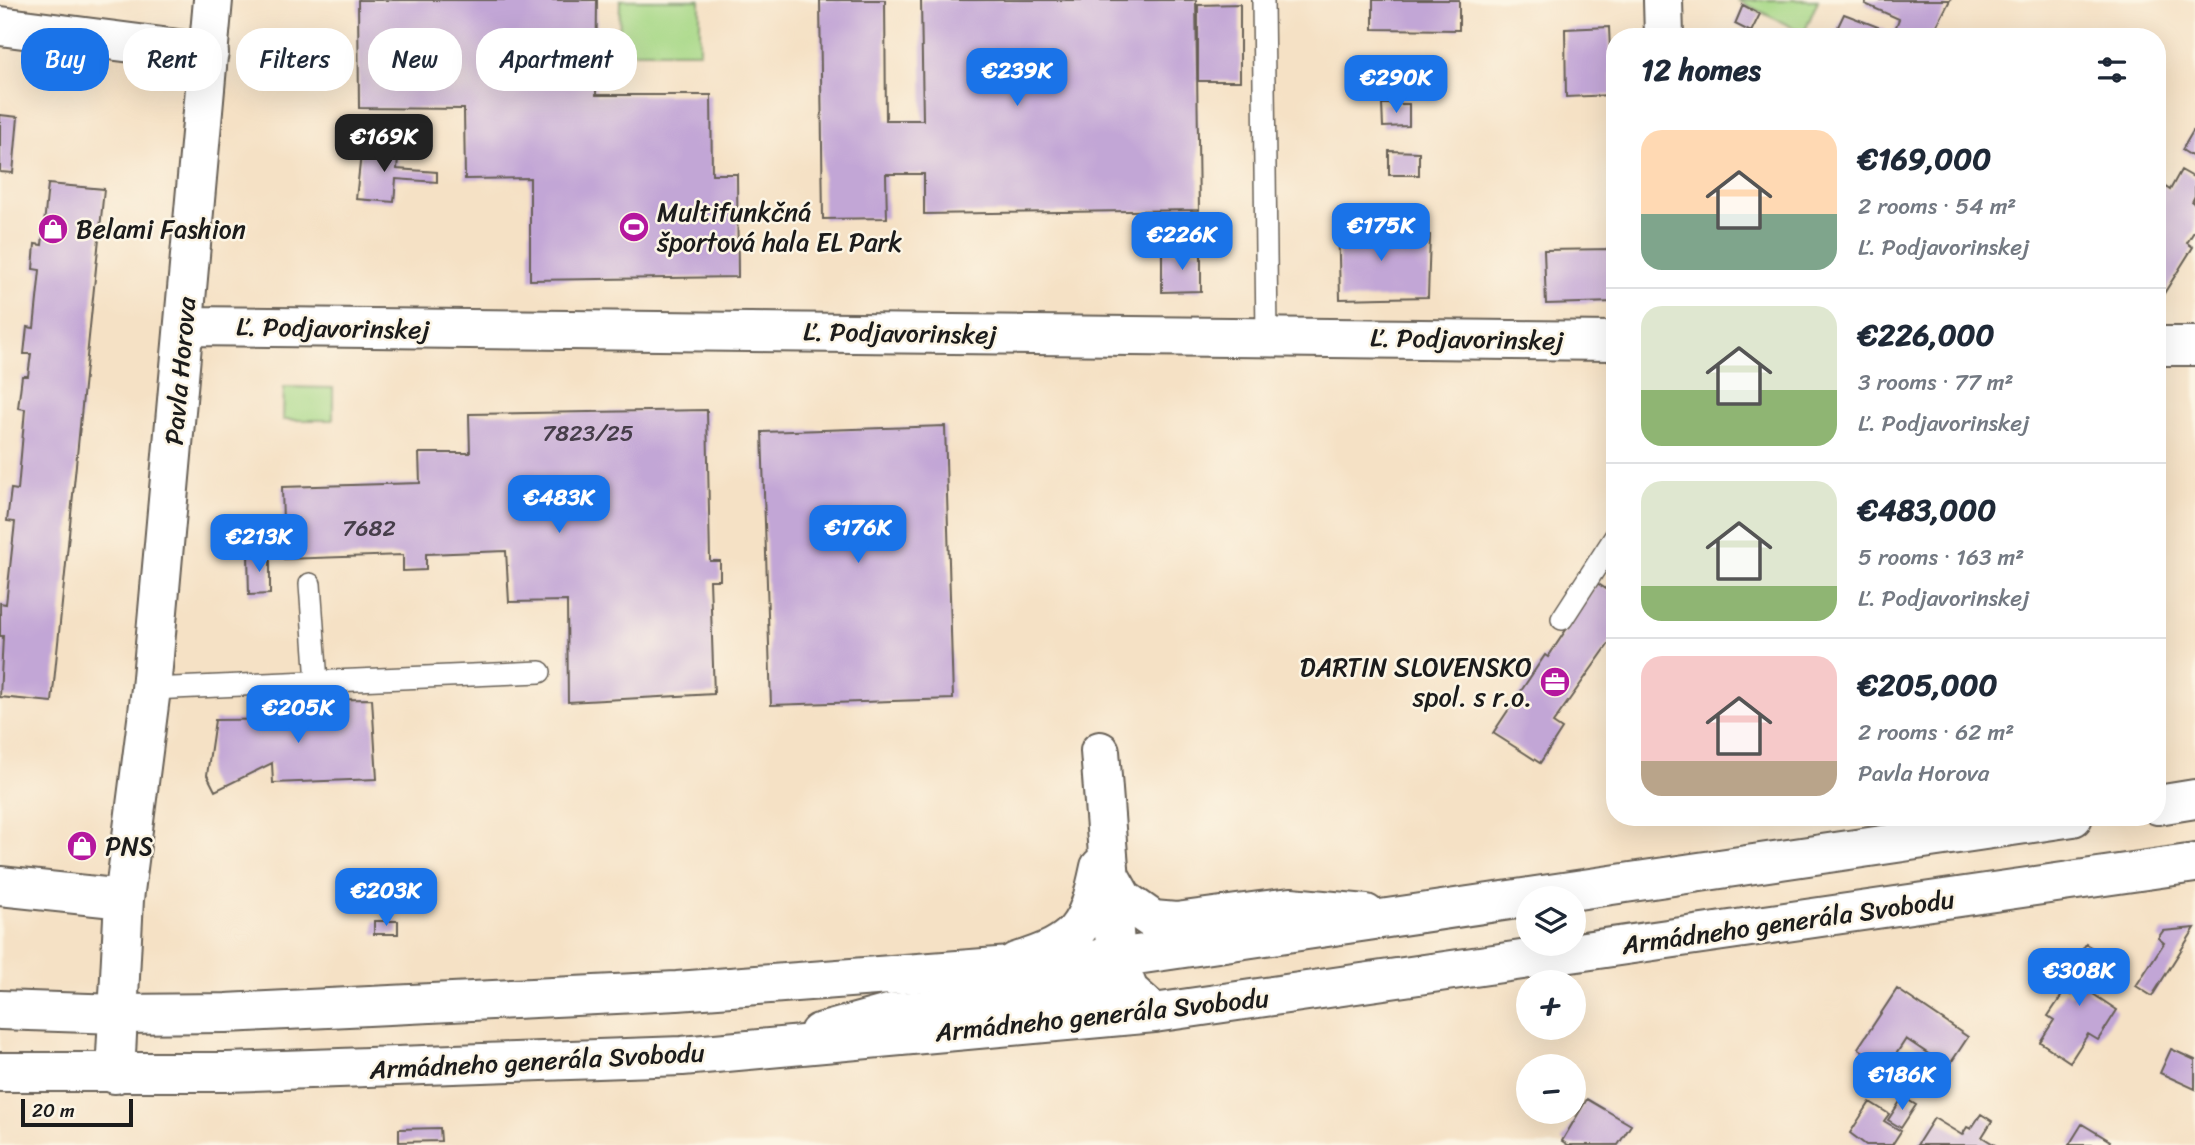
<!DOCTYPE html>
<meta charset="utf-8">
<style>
:root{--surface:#fff;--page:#f2f2f3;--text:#1f2937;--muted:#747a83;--line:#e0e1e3;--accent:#1a73e8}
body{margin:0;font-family:Sriracha,sans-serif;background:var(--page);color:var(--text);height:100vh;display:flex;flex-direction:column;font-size:26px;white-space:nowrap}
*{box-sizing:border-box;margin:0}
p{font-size:23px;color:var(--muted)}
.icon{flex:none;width:38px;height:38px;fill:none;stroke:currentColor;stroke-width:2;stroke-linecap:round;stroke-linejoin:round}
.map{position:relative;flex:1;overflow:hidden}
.panel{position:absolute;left:1606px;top:28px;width:560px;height:798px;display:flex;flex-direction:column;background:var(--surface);border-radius:28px;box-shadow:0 7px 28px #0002}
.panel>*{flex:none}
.banner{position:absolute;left:21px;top:28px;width:665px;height:63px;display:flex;gap:14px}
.fabs{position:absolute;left:1516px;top:886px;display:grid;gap:14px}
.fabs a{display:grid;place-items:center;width:70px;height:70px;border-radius:50%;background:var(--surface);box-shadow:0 7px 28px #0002;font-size:35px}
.scale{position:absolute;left:21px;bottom:18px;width:112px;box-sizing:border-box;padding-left:7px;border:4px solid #1c1c1c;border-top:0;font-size:19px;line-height:24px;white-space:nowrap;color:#1c1c1c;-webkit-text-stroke:5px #fcf5e5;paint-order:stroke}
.price{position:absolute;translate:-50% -60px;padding:0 16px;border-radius:14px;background:var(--accent);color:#fff;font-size:23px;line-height:46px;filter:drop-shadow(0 2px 4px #0008)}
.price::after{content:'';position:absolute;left:50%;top:42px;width:21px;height:16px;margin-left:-10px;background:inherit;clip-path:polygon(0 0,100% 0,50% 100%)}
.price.current{background:#222;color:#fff}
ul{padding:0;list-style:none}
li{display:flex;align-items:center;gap:21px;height:175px;padding:0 35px}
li+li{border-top:2px solid var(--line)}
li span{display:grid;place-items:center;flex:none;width:196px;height:140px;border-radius:21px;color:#555}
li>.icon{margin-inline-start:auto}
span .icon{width:84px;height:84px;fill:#fffc;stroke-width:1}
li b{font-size:30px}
h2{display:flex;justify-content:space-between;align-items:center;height:84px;padding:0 35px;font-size:30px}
.pill{padding:0 24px;border-radius:28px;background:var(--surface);box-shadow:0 7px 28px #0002;font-size:24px;line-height:63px}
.pill.current{background:var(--accent);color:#fff}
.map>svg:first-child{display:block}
</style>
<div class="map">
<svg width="2195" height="1145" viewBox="0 0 2195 1145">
<rect width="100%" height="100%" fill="#fcf5e5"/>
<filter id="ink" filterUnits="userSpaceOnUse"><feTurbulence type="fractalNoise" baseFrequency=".0143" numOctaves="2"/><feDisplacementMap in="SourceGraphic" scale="14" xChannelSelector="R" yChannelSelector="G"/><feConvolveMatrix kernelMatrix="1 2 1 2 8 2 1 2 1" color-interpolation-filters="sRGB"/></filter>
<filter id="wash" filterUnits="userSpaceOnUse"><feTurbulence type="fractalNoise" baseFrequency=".00686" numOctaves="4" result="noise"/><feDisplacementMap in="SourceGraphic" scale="28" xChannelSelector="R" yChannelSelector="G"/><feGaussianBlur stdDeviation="1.57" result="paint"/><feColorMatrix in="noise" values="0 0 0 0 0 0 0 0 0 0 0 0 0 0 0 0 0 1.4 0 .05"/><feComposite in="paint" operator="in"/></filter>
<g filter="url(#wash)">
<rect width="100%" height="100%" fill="#f5e1c5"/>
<path fill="#a7d887" stroke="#627a52" stroke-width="2" d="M620 0H700V52H619Z
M1737 0H1818L1804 33Z
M284 387 333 388V420H283Z"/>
<g id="blocks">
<path fill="#c2a6d6" d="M358 0H597L596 95H711L712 174H737L738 277 530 280V178L465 179 464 109 359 108Z
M820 0H885L886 120H923L921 0H1196L1199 210 924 214V174H886L887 218 823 219Z
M1373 0H1459V30L1373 29Z
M1867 0H1950L1931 37H1892L1899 19 1865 4Z
M1240 4V81H1198V5Z
M1743 5 1760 14 1751 32 1735 24Z
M1844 14 1886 30 1883 37H1833Z
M1609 27 1612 95 1566 97 1565 29Z
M1382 104H1409V126L1383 127Z
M0 115 18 117 13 173 0 172Z
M2193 131 2195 132V158L2182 150Z
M362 145 399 148 397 169 437 172V182L396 179 394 202 356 199Z
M1389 151 1419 152V175H1389Z
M2181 170 2195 178V196L2192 202 2195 204V230L2187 243 2193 247 2158 303V182L2170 190Z
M48 184 104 189 52 702 0 697 3 636H0V603L6 604 15 522 7 521 11 489 18 490 25 409 18 408 22 376H28L31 354H24L27 327 34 328 40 270 33 269 35 244 42 245Z
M1368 216 1369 236 1430 235 1428 297 1340 299 1338 217Z
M1614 249 1615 302 1546 304 1544 250Z
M1201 251V291L1162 292V252Z
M707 410 710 561H720V580H710L714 694 568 702 567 601 509 602 506 551 426 554V570L403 571V555L284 559 282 487 420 483 419 453H470L469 414Z
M945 426 953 699 771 705 762 432Z
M248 553H270V594L249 595Z
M1597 583 1615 595V635L1553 723 1562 729 1540 763 1493 733 1545 655 1548 657Z
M372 699 377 779 273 783 272 763 215 791 207 775 215 720 305 719 296 700Z
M374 921H398V934H374Z
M2195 928 2152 996 2136 986 2164 943 2158 938 2163 931Z
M2086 944 2108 958 2087 990 2117 1010 2098 1040 2088 1034 2070 1062 2040 1042 2054 1020 2048 1016 2065 991 2071 995 2077 984 2065 977Z
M1897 989 1968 1037 1948 1067 1906 1039 1887 1068 1858 1048Z
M2171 1049 2195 1060V1089L2160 1073Z
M1903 1097 1916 1105 1901 1128 1888 1120Z
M1587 1099 1631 1125 1618 1145H1568L1562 1141Z
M1870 1102 1889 1114 1884 1121 1901 1131 1892 1145H1866L1850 1133Z
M1981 1114 1992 1121 1982 1137 1995 1145H1917L1934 1118 1962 1135 1967 1127 1971 1129Z
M2082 1124 2110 1141 2108 1145H2069Z
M440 1128 441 1141 399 1142V1129Z"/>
</g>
</g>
<g filter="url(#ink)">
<use href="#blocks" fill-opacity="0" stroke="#686157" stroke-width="2"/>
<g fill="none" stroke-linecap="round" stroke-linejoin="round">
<g stroke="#686157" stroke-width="24">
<path id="service" d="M1263 0 1267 337
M310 584 317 682
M1562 619 1615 537
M151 689 540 672"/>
</g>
<g stroke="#686157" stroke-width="42">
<path id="minor" d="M1663 0 1664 37
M0 26 209 53
M185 326 1615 341
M2158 346H2195
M1100 751 1116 958 1129 991 1154 1013
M1110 876 1123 899 1153 920 1176 922 1291 907 1366 914
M0 886 124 899
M1016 962C1078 943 1087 929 1100 867
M819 1033 892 1013 1079 995C1101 988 1107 978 1116 958
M115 1074 124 899 151 689 213 0"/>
</g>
<g stroke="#686157" stroke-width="42">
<path id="tertiary" d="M2158 805 2195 799
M0 1010 118 1014 226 1013 677 991 1116 958 2073 817
M0 1072H227L682 1056 1154 1013 2195 863"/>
</g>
<use href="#service" stroke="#fff" stroke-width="21"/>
<use href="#minor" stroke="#fff" stroke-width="38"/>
<use href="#tertiary" stroke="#fff" stroke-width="38"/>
</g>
</g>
<defs>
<g id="stadium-disc" transform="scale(1.575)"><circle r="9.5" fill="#b5179e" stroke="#fcf5e5"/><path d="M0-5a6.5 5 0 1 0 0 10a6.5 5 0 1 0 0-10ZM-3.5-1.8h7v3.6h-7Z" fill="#fff"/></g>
<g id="shop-disc" transform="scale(1.575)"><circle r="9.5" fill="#b5179e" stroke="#fcf5e5"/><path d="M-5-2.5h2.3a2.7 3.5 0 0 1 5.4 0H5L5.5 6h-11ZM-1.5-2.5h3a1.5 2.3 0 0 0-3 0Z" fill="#fff"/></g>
<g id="office-disc" transform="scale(1.575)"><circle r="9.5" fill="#b5179e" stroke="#fcf5e5"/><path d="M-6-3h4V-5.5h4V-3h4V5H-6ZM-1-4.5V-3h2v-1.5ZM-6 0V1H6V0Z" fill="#fff"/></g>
</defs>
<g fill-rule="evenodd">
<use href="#stadium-disc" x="634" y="227"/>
<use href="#shop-disc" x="53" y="229"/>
<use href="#office-disc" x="1555" y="682"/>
<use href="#shop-disc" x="82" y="846"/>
</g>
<g text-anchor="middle" stroke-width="5" stroke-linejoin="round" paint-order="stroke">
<g font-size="23" fill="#463e4a">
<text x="588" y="441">7823/25</text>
<text x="369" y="536">7682</text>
</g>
<g font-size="26" fill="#1c1c1c" stroke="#fcf5e5" text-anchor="start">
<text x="657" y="221">Multifunkčná<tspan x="657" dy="30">športová hala EL Park</tspan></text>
<text x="76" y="238">Belami Fashion</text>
<text x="1532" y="676" text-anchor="end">DARTIN SLOVENSKO<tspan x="1532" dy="30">spol. s r.o.</tspan></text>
<text x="105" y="855">PNS</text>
</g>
<g font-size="26" fill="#1c1c1c" stroke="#fcf5e5">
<text transform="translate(333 328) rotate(1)" y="9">Ľ. Podjavorinskej</text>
<text transform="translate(900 333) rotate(1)" y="9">Ľ. Podjavorinskej</text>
<text transform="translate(1467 339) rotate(1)" y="9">Ľ. Podjavorinskej</text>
<text transform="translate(180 371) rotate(-85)" y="9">Pavla Horova</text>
<text transform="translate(1788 922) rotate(-8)" y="9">Armádneho generála Svobodu</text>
<text transform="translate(1102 1015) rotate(-6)" y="9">Armádneho generála Svobodu</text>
<text transform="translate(537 1061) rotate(-3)" y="9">Armádneho generála Svobodu</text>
</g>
</g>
</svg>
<div class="fabs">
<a><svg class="icon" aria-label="layers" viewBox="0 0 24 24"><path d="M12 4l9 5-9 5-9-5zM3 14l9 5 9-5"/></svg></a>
<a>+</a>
<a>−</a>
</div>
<div class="scale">20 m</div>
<b class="price" style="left:1017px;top:108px">€239K</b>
<b class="price" style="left:1396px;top:115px">€290K</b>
<b class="price current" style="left:384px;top:174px">€169K</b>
<b class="price" style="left:1381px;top:263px">€175K</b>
<b class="price" style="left:1182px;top:272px">€226K</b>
<b class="price" style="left:559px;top:535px">€483K</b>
<b class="price" style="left:858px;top:565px">€176K</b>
<b class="price" style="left:259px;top:574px">€213K</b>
<b class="price" style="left:298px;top:745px">€205K</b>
<b class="price" style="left:386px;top:928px">€203K</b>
<b class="price" style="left:2079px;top:1008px">€308K</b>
<b class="price" style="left:1902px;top:1112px">€186K</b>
<div class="banner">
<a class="pill current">Buy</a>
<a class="pill">Rent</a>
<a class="pill">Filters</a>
<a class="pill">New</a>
<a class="pill">Apartment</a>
</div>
<section class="panel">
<h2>12 homes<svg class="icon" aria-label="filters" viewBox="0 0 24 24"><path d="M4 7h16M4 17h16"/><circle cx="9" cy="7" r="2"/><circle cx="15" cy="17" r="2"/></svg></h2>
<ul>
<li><span style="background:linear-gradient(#ffd9b3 60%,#7fa58c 0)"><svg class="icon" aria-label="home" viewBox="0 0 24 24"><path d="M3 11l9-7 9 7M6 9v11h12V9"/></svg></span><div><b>€169,000</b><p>2 rooms · 54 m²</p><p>Ľ. Podjavorinskej</p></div></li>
<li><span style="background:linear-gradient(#dfe7d0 60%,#8fb573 0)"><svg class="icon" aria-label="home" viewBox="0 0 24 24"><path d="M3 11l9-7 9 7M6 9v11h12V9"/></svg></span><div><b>€226,000</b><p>3 rooms · 77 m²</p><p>Ľ. Podjavorinskej</p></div></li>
<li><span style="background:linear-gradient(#dfe7d0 75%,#8fb573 0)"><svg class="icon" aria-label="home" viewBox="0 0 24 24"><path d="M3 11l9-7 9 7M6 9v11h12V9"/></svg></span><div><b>€483,000</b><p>5 rooms · 163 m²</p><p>Ľ. Podjavorinskej</p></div></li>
<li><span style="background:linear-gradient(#f6c9c9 75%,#b9a48a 0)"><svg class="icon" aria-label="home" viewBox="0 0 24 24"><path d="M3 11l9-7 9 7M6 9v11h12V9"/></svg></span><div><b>€205,000</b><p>2 rooms · 62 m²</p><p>Pavla Horova</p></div></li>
</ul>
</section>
</div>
